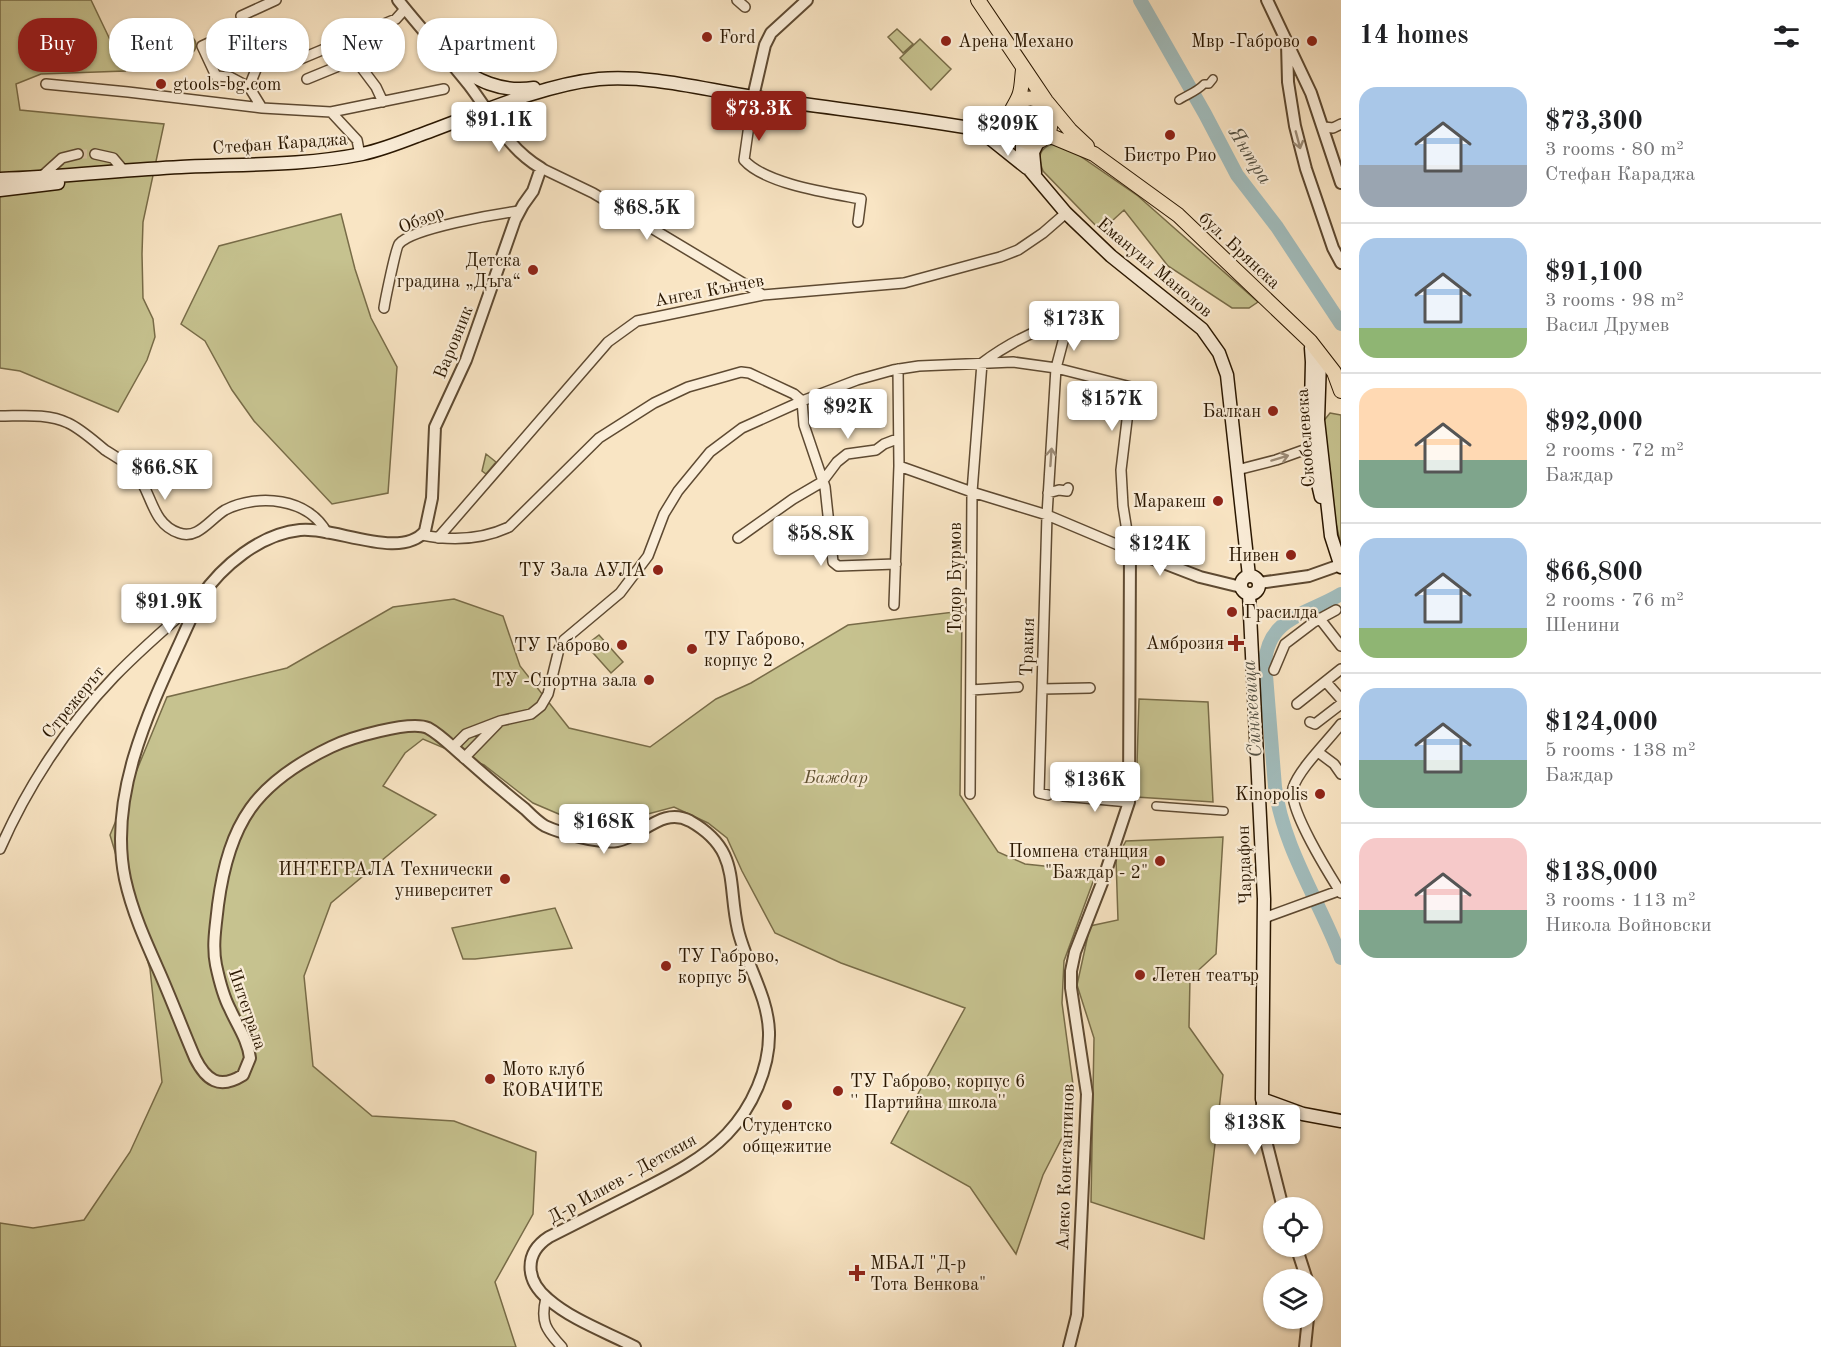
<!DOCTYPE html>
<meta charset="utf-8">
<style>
:root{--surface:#fff;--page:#f2f2f2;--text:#202124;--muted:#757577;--line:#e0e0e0;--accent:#8f2418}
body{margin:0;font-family:"Old Standard TT",serif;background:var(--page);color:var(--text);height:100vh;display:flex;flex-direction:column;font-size:22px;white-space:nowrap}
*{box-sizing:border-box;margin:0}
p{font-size:20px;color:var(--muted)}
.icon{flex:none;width:33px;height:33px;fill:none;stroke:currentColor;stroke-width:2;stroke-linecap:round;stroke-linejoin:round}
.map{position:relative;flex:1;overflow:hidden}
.side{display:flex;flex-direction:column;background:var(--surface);width:480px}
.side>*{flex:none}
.banner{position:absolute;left:18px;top:18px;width:570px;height:54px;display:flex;gap:12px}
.controls{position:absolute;left:1263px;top:1197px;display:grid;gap:12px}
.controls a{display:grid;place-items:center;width:60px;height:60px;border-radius:50%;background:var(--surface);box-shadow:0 2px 4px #0004;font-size:30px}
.price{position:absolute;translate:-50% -51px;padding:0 14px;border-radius:6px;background:#fff;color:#222;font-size:20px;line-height:39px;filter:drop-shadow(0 2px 3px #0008)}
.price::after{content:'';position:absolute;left:50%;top:36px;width:18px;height:14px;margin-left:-9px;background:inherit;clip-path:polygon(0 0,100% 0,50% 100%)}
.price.on{background:var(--accent);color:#fff}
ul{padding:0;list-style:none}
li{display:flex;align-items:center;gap:18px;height:150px;padding:0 18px}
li+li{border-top:2px solid var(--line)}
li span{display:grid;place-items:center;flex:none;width:168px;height:120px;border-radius:18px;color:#555}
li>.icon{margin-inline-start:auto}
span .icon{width:72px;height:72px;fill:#fffc;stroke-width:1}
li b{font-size:26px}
h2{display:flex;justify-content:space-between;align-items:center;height:72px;padding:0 18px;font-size:26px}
.tag{padding:0 21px;border-radius:24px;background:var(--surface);box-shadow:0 2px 4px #0004;font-size:21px;line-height:54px}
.tag.on{background:var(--accent);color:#fff}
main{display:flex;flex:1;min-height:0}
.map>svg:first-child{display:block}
</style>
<main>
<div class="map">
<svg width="1341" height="1347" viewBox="0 0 1341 1347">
<rect width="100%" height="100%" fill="#f9e5c4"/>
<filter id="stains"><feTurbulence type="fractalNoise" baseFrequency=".00333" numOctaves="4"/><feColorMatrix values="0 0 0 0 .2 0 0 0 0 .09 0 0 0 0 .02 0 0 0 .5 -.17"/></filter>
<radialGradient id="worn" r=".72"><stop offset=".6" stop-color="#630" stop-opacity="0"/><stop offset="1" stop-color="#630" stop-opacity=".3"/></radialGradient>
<path fill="#c6c28f" stroke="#786c48" stroke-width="1.5" d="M0 0H91L125 71 41 74 16 84 20 110 164 124 143 222 142 254 143 298 153 319 155 337 147 360 118 412 20 371 0 368Z
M476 22 485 23 490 30C486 40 480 44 470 48L463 41 464 34Z
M897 29 913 44 903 53 888 37Z
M176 45a10 10 0 1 1 20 0a10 10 0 1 1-20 0Z
M920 39 951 69 931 90 900 58Z
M1016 119a14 14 0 1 1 28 0a14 14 0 1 1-28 0Z
M1053 144 1067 147 1138 196 1258 302 1249 308H1232L1168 266 1124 210 1101 231 1043 171C1038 158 1038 148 1053 144Z
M341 214 355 269 371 318 397 367 388 493 332 504 254 421 232 390 205 341 181 324 219 246Z
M1330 413 1341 415V545L1334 515 1322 423Z
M486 454 496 462 486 474 482 471Z
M454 599 503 616 520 666 569 728 650 747 716 699 751 683 848 625 962 611 960 795 998 852 1025 864 1063 868 1094 879 1064 961 1062 1003 1074 1092 1067 1128 1043 1175 1016 1254 970 1187 891 1143 965 1008 841 963 775 933 742 871 727 838 708 823 674 807 614 823 575 821 533 803 484 765 423 739 405 753 383 786 436 815 331 903 304 976 313 1066 372 1116 454 1121 536 1152 533 1214 495 1282 516 1347H0V1223L33 1228 84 1220 130 1152 162 1082 150 969 110 835 167 697 287 668 393 607Z
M599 635 623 662 611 673 586 645Z
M1139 699 1208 702 1213 802 1136 797Z
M1223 837 1216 954 1190 978 1189 1027 1223 1075 1204 1239 1091 1202 1094 1038 1077 985 1090 926 1118 920 1116 859 1126 841Z
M555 908 572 948 475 959H463L452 928Z"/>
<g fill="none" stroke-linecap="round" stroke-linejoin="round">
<path stroke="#a2bdbd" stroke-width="14" d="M1140 0 1205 114 1237 175 1277 227 1341 324
M1341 594C1308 614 1268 617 1265 663L1275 787C1283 848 1320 902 1341 958"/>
<path stroke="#dac6a7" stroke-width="9" stroke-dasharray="9 4.5" stroke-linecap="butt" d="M78 154H95"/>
<g stroke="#5e4a32" stroke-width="10">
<path id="pedestrian" d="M1179 100C1187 95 1198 91 1204 84H1209L1213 79
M1156 806 1224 811"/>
</g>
<g stroke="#5e4a32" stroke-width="12">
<path id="minor" d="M737 0 745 7
M228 34 202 46 216 76 230 77 249 87
M291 63 396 19 405 9
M307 79 346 63H358L376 87 383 102
M46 84 128 92 262 108 331 112 357 140 360 155
M753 97 744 160C765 184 829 193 861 199L858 222
M262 108 249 87 261 57 241 16 276 0
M331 112 444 89
M1324 127 1333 128 1341 124
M95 154 113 158 124 171
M541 168 593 193 763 295
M41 177 62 158 78 154
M384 308C385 301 396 247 399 244 412 228 497 214 519 211
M0 416C22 416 48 413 68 423 81 429 94 441 105 450 114 456 128 463 135 472 152 491 151 524 179 533 198 540 210 519 225 510 258 493 309 498 327 533
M899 466 972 492 1047 515 1130 550
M1237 470 1276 460 1315 446
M1048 493 1059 490 1067 491 1068 488
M422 535C452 541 481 540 509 527L599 438 654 403 688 387 741 372 749 373 794 394 802 401 804 425 825 487 833 562 838 566 896 564
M438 538 608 342 637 321 763 295 904 283 1000 257 1018 250 1043 233 1066 213
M738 538 793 499 822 482 837 462 847 454 876 450 884 444 897 439
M894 605 899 466 898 369
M1320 619 1341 646
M1274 670 1285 644 1314 622 1336 610
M1326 682 1341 699
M1042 689 1090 688
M971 690 1018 687
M1297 704 1341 669
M1310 722 1315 724 1341 704
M1341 724C1328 741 1299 769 1293 788 1287 807 1329 874 1341 893
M453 747 466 734 500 721 531 714 541 706 548 694 559 649 564 640 620 593 648 556 664 514 678 491 710 452 742 428 802 401 857 380 893 370 919 366 1013 362 1056 368 1131 387 1121 470 1123 506 1130 550
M1318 752 1334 764 1341 774
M464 758 498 723
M970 794 972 492 982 363C1010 342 1041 327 1075 318
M1048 795 1039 793 1047 515 1056 368 1066 330
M1063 796 1129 802
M0 849C27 787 67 726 114 677 140 650 169 625 198 600
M1264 918 1341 890
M546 1298C540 1322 546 1330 562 1347"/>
</g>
<g stroke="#5e4a32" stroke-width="14">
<path id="tertiary" d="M398 0C421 29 446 56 469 85 492 115 507 148 541 168L533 191 523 205 515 220 466 360 435 427 432 498 425 531C401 561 333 526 300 530 260 534 222 566 200 598 163 684 105 783 125 879 132 911 145 940 158 969 171 998 182 1028 195 1058 206 1080 219 1090 243 1075L250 1058C248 1040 237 1025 230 1009 223 996 219 979 216 965 212 945 216 925 218 905 229 822 256 783 331 747 349 738 410 720 428 728 441 735 453 748 464 757 484 775 504 792 525 809 531 815 538 822 545 826 560 833 600 844 617 841 642 837 662 806 690 821 741 850 727 883 738 930 746 964 768 996 769 1032 770 1068 752 1108 727 1134 701 1161 665 1178 632 1195 604 1209 577 1223 549 1237 524 1253 525 1280 548 1299 572 1320 606 1332 635 1347
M1267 0 1311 93 1341 183
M1287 43 1288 82 1295 126 1306 169 1333 248 1341 263
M753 97 765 45 771 33 807 0
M1259 583 1309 576 1340 565
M1262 1099V1125L1283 1208
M1296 1246 1307 1280
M1069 1347 1077 1315 1087 1094 1071 988V971L1075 952 1102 883 1129 802 1130 550 1200 577 1241 587
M1305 1347 1308 1318"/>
</g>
<g stroke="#2a1701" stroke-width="15">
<path id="secondary" d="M449 62C477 80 500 93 534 88
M982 132 1027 168
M1022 140V152L1028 168 1066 213 1111 256 1202 329 1219 353 1227 375 1249 576
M1035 173 1033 152 1039 140
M0 179C61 177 121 170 181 167 241 164 303 166 362 154 381 150 399 143 417 136 473 116 540 85 599 79 652 75 701 89 753 97 841 110 929 119 1015 136
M0 190 58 183
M1311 348 1312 362 1310 449 1321 497
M1318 351 1320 360 1318 420 1331 536 1341 567
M1241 585a9 9 0 1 1 18 0a9 9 0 1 1-18 0Z
M1249 594 1264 899 1262 1099 1303 1114 1341 1121"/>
</g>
<g stroke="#2a1701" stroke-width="16">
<path id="primary" d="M978 0 1046 101 1070 130 1087 146
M1013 108C1046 73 1070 147 1027 142 1019 140 1012 135 1010 127 1005 114 1017 105 1020 93 1022 86 1022 77 1023 70
M1046 134 1094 154 1178 215 1310 341 1334 372 1341 391"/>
</g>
<use href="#pedestrian" stroke="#fbeed9" stroke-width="7"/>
<use href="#minor" stroke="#fbeed9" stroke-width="9"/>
<use href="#tertiary" stroke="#fbeed9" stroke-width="10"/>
<use href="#secondary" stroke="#fbeed9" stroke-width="12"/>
<use href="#primary" stroke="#f9e5c4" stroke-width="14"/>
</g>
<defs><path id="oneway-shaft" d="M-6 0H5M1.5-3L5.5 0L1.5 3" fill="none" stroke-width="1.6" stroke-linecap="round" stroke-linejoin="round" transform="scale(1.5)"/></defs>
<g stroke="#9d8d78">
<use href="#oneway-shaft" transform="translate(1298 140) rotate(75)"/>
<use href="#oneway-shaft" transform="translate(1051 457) rotate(-86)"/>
<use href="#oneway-shaft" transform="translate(1280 458) rotate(-17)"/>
</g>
<g fill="#8f2418" stroke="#fbeed9" stroke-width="2">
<circle cx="707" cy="37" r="6"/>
<circle cx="946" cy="41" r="6"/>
<circle cx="1312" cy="41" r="6"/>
<circle cx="161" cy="84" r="6"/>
<circle cx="1170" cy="135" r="6"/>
<circle cx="533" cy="270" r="6"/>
<circle cx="1273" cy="411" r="6"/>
<circle cx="1218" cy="501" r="6"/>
<circle cx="1291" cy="555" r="6"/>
<circle cx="658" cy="570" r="6"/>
<circle cx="1232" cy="612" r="6"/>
<path d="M1233 634h6v6h6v6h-6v6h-6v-6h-6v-6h6z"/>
<circle cx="622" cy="645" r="6"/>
<circle cx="692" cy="649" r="6"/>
<circle cx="649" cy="680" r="6"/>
<circle cx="1320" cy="794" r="6"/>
<circle cx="1160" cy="861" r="6"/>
<circle cx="505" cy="879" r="6"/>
<circle cx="666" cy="966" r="6"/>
<circle cx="1140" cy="975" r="6"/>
<circle cx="490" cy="1079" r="6"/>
<circle cx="838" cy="1091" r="6"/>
<circle cx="787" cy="1105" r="6"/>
<path d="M854 1264h6v6h6v6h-6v6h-6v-6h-6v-6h6z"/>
</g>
<g text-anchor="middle" stroke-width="4.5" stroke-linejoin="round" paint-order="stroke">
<g font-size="18" fill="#2a1701" stroke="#fbeed9" text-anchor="end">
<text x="719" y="43" text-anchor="start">Ford</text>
<text x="958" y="47" text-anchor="start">Арена Механо</text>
<text x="1300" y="47">Мвр -Габрово</text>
<text x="173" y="90" text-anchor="start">gtools-bg.com</text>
<text x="1170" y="161" text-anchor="middle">Бистро Рио</text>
<text x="521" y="266">Детска<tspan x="521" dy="21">градина „Дъга“</tspan></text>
<text x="1261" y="417">Балкан</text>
<text x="1206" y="507">Маракеш</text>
<text x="1279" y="561">Нивен</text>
<text x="646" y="576">ТУ Зала АУЛА</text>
<text x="1244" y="618" text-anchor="start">Грасилда</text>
<text x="704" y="645" text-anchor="start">ТУ Габрово,<tspan x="704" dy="21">корпус 2</tspan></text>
<text x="1224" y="649">Амброзия</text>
<text x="610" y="651">ТУ Габрово</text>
<text x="637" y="686">ТУ -Спортна зала</text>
<text x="1308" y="800">Kinopolis</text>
<text x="1148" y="857">Помпена станция<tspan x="1148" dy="21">"Баждар - 2"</tspan></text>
<text x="493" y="875">ИНТЕГРАЛА Технически<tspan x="493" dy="21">университет</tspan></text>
<text x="678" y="962" text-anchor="start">ТУ Габрово,<tspan x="678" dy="21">корпус 5</tspan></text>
<text x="1152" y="981" text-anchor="start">Летен театър</text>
<text x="502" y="1075" text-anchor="start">Мото клуб<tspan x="502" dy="21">КОВАЧИТЕ</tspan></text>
<text x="850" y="1087" text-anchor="start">ТУ Габрово, корпус 6<tspan x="850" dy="21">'' Партийна школа''</tspan></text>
<text x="787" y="1131" text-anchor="middle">Студентско<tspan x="787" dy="21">общежитие</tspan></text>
<text x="870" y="1269" text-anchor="start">МБАЛ "Д-р<tspan x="870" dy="21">Тота Венкова"</tspan></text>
</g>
<g font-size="18" fill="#2a1701" stroke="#fbeed9">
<text transform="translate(280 143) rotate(-4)" y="6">Стефан Караджа</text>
<text transform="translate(421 219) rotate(-22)" y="6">Обзор</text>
<text transform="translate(1240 250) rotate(43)" y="6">бул. Брянска</text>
<text transform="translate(1155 267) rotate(40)" y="6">Емануил Манолов</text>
<text transform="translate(709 290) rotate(-11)" y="6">Ангел Кънчев</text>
<text transform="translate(453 342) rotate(-68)" y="6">Варовник</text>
<text transform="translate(1305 438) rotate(-94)" y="6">Скобелевска</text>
<text transform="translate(955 578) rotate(-90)" y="6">Тодор Бурмов</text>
<text transform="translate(1027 647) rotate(-88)" y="6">Тракия</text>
<text transform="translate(73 702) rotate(-51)" y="6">Стрежерът</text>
<text transform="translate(1244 865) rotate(-92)" y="6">Чардафон</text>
<text transform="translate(248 1009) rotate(71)" y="6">Интеграла</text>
<text transform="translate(1065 1167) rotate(-88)" y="6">Алеко Константинов</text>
<text transform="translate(622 1178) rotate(-29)" y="6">Д-р Илиев - Детския</text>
</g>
<g font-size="18" font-style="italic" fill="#615333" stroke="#fbeed9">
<text x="836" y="783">Баждар</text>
</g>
<g font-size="20" font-style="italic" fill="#545143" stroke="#fbeed9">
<text transform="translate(1251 155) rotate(58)" y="7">Янтра</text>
<text transform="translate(1251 709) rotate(-94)" y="7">Синкевица</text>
</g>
</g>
<rect width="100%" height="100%" filter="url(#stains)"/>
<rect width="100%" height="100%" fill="url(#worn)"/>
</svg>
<div class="controls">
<a><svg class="icon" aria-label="locate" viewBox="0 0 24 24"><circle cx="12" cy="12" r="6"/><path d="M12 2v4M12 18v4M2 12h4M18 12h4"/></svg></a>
<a><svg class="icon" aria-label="layers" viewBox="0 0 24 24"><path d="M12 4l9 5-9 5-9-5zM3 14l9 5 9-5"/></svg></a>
</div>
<b class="price on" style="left:759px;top:142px">$73.3K</b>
<b class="price" style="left:499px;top:153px">$91.1K</b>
<b class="price" style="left:1008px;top:157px">$209K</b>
<b class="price" style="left:647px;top:241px">$68.5K</b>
<b class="price" style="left:1074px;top:352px">$173K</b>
<b class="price" style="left:1112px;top:432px">$157K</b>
<b class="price" style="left:848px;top:440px">$92K</b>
<b class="price" style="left:165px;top:501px">$66.8K</b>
<b class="price" style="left:821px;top:567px">$58.8K</b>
<b class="price" style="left:1160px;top:577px">$124K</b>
<b class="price" style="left:169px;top:635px">$91.9K</b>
<b class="price" style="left:1095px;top:813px">$136K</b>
<b class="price" style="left:604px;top:855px">$168K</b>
<b class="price" style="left:1255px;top:1156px">$138K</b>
<div class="banner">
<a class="tag on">Buy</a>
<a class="tag">Rent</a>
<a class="tag">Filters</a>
<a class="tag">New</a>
<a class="tag">Apartment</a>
</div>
</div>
<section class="side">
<h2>14 homes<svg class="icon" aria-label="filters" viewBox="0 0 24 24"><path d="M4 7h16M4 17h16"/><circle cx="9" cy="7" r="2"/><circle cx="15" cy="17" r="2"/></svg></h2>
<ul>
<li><span style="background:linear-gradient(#a9c7e8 65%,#9aa5b1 0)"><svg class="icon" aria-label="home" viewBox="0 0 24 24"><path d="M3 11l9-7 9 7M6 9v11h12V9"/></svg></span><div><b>$73,300</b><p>3 rooms · 80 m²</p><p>Стефан Караджа</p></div></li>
<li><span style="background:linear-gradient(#a9c7e8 75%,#8fb573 0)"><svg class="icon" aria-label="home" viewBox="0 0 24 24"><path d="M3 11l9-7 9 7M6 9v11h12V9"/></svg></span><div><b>$91,100</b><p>3 rooms · 98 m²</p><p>Васил Друмев</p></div></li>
<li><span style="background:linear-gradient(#ffd9b3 60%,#7fa58c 0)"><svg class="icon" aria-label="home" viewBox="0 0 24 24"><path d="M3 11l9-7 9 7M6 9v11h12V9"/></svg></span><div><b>$92,000</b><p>2 rooms · 72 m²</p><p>Баждар</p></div></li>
<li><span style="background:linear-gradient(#a9c7e8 75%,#8fb573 0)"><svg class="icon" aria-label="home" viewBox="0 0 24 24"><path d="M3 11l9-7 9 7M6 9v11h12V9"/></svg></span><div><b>$66,800</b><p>2 rooms · 76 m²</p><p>Шенини</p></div></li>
<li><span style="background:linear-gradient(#a9c7e8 60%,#7fa58c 0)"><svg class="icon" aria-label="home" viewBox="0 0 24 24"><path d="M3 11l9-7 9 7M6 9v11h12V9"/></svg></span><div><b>$124,000</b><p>5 rooms · 138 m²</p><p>Баждар</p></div></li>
<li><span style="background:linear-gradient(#f6c9c9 60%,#7fa58c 0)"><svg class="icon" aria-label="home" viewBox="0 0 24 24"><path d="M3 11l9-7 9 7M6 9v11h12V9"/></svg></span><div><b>$138,000</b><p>3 rooms · 113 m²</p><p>Никола Войновски</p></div></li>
</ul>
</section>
</main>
